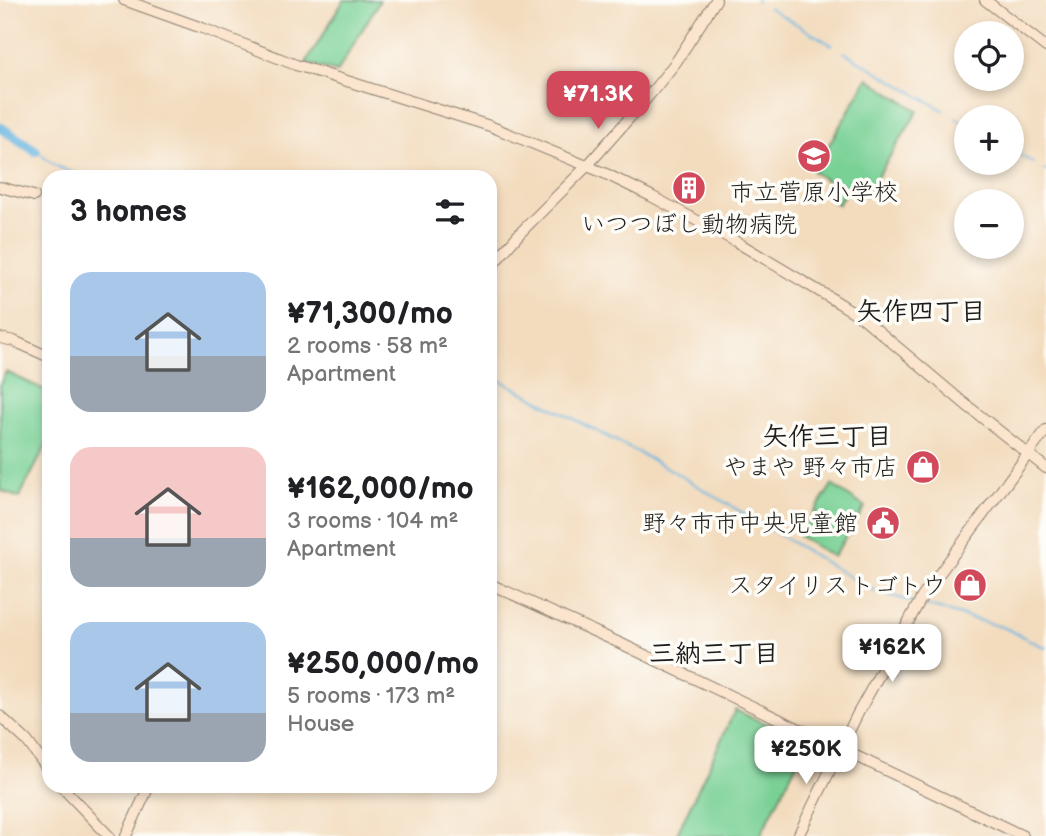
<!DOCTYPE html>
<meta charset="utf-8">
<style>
:root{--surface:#fff;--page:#f6f6f6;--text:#202124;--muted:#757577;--accent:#d1495b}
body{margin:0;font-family:"Balsamiq Sans","Klee One",sans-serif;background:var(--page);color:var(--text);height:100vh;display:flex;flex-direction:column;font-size:26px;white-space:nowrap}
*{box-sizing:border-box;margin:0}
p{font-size:23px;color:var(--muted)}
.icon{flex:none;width:38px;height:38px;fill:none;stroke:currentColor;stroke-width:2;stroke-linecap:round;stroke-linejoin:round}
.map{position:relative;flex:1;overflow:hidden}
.side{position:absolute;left:42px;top:170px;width:455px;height:623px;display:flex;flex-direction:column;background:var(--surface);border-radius:21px;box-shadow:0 4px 10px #0003}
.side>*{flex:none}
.controls{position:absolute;left:954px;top:21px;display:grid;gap:14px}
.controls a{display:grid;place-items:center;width:70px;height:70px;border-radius:50%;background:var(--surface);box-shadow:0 4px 10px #0003;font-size:35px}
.price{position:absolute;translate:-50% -60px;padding:0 16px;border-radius:14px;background:#fff;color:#222;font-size:23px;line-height:46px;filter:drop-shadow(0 2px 4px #0008)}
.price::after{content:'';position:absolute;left:50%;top:42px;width:21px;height:16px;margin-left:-10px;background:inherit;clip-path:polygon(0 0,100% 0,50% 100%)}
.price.selected{background:var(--accent);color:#fff}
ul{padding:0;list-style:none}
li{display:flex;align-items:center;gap:21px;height:175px;padding:0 28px}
li span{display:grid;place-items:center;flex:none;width:196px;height:140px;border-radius:21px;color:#555}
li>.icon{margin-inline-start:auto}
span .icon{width:84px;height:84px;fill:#fffc;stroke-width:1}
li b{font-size:30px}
h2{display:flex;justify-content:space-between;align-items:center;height:84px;padding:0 28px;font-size:30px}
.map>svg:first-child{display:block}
</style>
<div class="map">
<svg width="1046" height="836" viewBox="0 0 1046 836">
<rect width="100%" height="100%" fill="#fdfcf7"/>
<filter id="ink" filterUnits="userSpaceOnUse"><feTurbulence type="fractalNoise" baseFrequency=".0143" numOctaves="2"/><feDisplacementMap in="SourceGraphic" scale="14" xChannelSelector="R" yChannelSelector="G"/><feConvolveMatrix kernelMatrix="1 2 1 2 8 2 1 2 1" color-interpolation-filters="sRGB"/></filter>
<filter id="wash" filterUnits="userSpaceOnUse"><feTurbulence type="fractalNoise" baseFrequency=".00686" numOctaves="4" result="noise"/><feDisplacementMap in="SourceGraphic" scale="28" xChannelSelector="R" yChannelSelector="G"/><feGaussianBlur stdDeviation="1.57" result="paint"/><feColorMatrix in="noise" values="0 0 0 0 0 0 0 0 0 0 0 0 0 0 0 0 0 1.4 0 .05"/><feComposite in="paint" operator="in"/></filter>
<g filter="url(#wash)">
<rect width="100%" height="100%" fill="#f3dcbe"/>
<path fill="#7ad196" stroke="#4b7659" stroke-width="2" d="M344 0H380L337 72 306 63Z
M868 78 918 111 866 195 849 185 838 205 824 194 829 182 813 172Z
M6 372 49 392V440L19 498 0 490V384Z
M832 485 865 507 833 557 799 536Z
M735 710 807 743 760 836H682L677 834Z"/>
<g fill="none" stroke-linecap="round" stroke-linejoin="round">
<path stroke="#64b4df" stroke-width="2" d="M756 0 757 1
M769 8 832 45
M844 52 943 110
M956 118 966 124
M1012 150 1033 163
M36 151 56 166 84 177
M1045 170 1046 171
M490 375 671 470 870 589 913 602
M922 604 1005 628 1046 648"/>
<path stroke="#64b4df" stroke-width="10" d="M0 127 36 151"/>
</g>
</g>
<g filter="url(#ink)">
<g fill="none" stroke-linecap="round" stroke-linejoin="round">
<g stroke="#887c6d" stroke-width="12">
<path id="secondary" d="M124 0 202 28 296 65 490 126 604 173 651 196 735 241 834 300 863 318 965 404 1046 468
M985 0 1046 47
M0 187 34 196
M490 268 519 234 587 166 647 98 676 62 716 0
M0 338 14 341 49 357
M490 584 624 645 1023 836
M0 716 27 741 49 771
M61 786 109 836
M126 836 149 786
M798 836 857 715 922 597 1046 430"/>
</g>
<use href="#secondary" stroke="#fce5cf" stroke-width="10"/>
</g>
</g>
<defs>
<g id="school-disc" transform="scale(1.75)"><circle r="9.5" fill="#d1495b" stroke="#fdfcf7"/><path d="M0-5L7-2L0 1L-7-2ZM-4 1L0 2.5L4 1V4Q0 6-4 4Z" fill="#fff"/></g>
<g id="building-disc" transform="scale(1.75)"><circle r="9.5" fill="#d1495b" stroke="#fdfcf7"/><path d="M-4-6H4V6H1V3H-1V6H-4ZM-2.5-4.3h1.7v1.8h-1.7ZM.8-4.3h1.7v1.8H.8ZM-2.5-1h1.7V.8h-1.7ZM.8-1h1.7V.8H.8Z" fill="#fff"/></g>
<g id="shop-disc" transform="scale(1.75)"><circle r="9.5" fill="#d1495b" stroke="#fdfcf7"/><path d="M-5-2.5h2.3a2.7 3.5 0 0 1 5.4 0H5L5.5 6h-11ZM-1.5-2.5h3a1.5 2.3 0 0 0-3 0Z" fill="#fff"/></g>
<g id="civic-disc" transform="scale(1.75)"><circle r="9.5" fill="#d1495b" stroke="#fdfcf7"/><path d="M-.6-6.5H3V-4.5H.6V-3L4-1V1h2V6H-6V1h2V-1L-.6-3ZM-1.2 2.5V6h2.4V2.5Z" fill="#fff"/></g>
</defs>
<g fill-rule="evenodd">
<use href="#school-disc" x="814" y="156"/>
<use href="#building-disc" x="689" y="188"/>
<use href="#shop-disc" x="923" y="467"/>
<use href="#civic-disc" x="883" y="523"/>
<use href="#shop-disc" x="970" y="585"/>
</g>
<g text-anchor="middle" stroke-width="7" stroke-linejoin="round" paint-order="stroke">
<g font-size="24" fill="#1c1c1c" stroke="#fdfcf7" text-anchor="end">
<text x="814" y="200" text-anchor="middle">市立菅原小学校</text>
<text x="689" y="232" text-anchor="middle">いつつぼし動物病院</text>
<text x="898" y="475">やまや 野々市店</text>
<text x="858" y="531">野々市市中央児童館</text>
<text x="946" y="593">スタイリストゴトウ</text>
</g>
<g font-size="26" font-weight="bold" fill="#1c1c1c" stroke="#fdfcf7">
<text x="921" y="320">矢作四丁目</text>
<text x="827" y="445">矢作三丁目</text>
<text x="714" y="662">三納三丁目</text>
</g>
</g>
</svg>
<div class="controls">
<a><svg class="icon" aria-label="locate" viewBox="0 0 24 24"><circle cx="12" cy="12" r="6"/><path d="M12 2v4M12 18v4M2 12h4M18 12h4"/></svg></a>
<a>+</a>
<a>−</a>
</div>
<b class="price selected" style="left:598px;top:131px">¥71.3K</b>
<b class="price" style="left:892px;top:684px">¥162K</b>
<b class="price" style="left:806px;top:786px">¥250K</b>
<section class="side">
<h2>3 homes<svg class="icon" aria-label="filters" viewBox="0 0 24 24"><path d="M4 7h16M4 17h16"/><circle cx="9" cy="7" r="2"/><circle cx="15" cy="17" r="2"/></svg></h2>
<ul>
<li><span style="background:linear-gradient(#a9c7e8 60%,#9aa5b1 0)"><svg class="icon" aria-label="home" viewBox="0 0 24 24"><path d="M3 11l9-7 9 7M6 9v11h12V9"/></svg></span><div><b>¥71,300/mo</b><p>2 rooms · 58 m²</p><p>Apartment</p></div></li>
<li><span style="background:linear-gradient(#f6c9c9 65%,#9aa5b1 0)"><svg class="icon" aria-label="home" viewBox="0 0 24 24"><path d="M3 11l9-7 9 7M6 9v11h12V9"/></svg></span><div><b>¥162,000/mo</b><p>3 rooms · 104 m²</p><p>Apartment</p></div></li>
<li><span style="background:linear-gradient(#a9c7e8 65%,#9aa5b1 0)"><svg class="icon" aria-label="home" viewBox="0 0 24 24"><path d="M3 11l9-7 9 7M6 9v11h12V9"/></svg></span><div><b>¥250,000/mo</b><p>5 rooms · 173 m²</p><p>House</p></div></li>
</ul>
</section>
</div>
